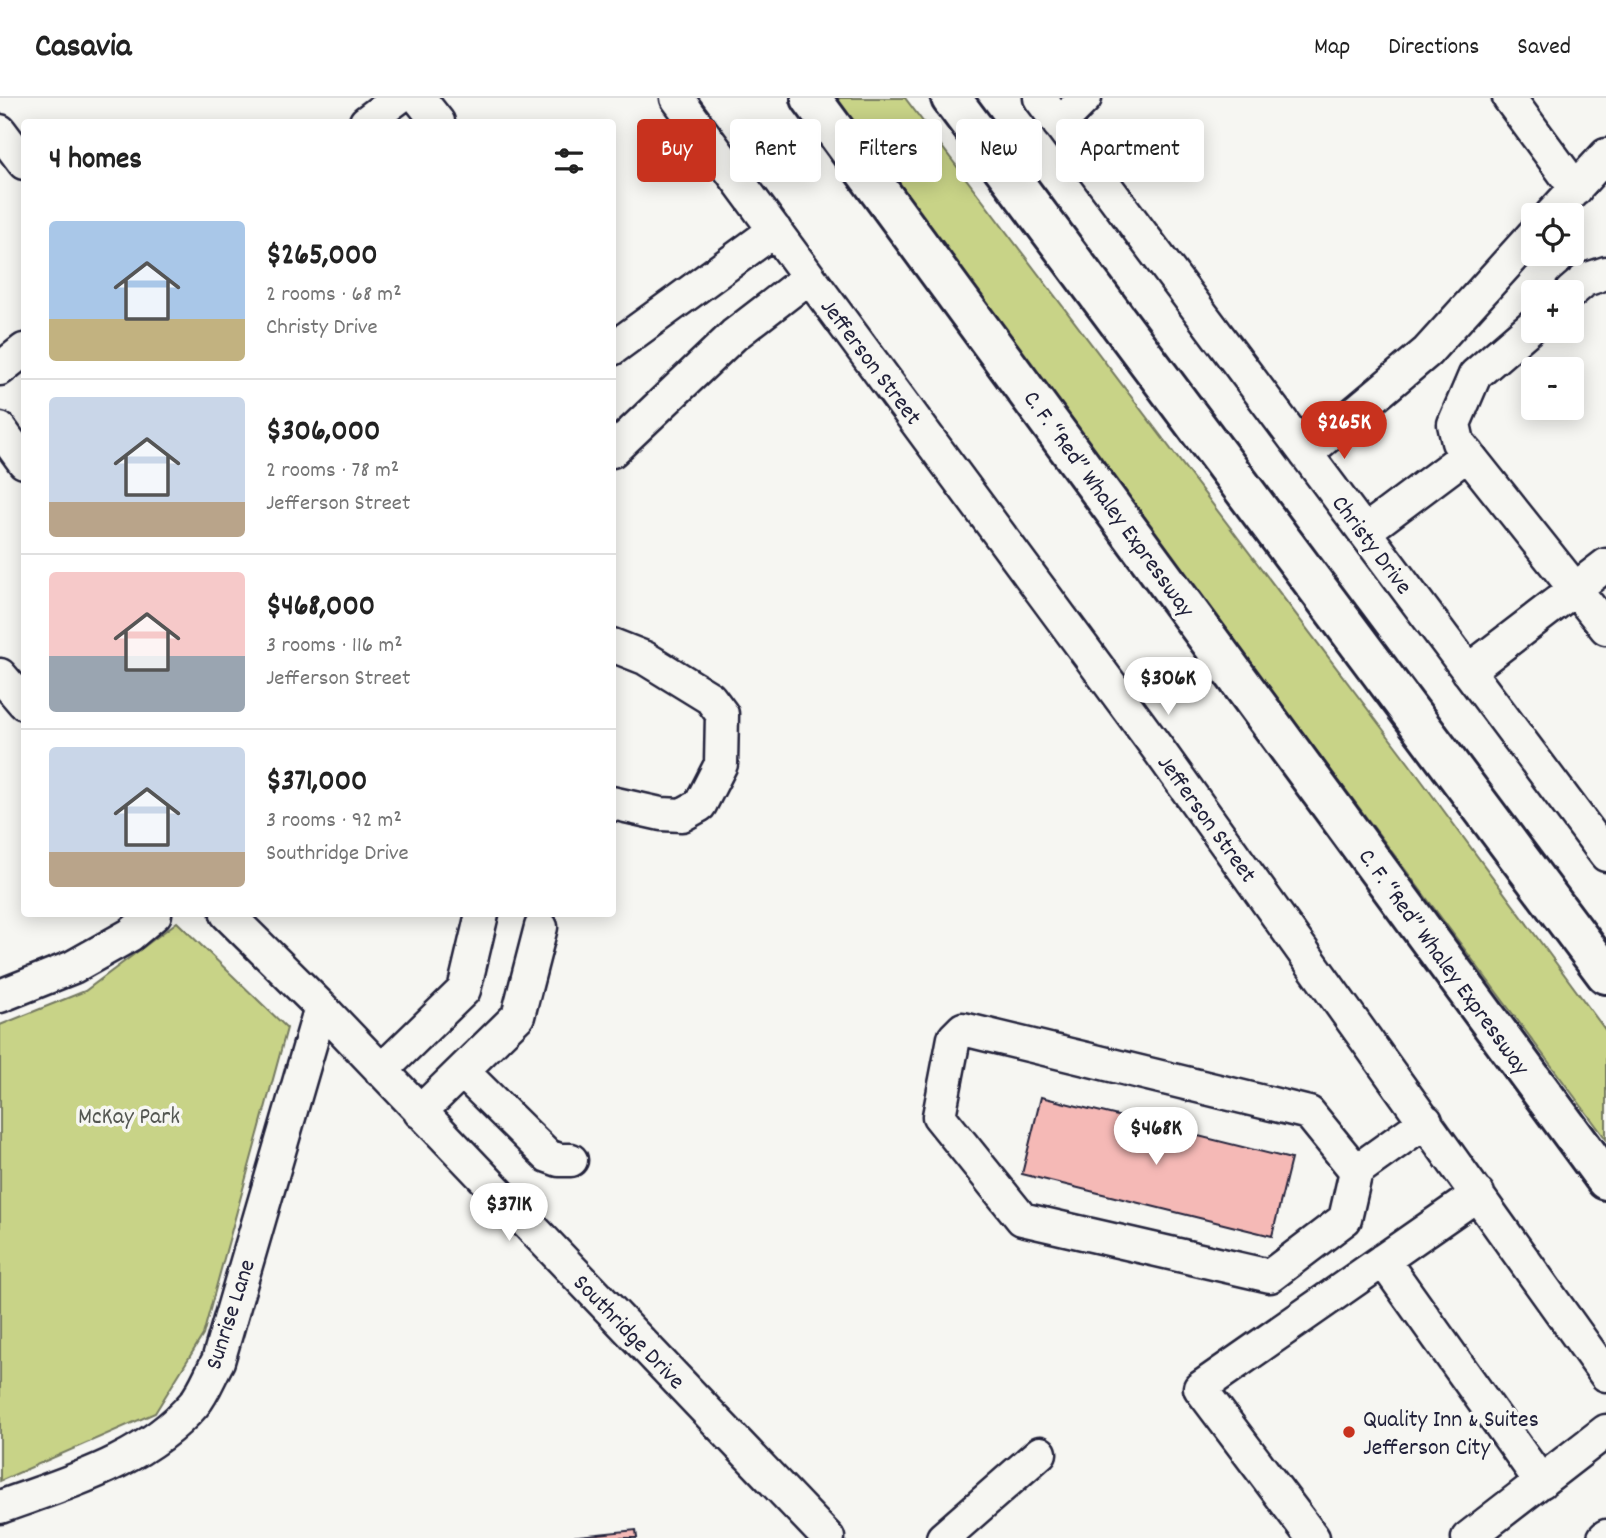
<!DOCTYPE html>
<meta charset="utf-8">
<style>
:root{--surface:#fff;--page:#f2f2f2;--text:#222;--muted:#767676;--line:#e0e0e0;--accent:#c8321e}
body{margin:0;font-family:Dekko,sans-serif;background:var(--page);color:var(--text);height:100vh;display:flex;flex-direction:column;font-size:26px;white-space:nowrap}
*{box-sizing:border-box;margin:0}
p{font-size:23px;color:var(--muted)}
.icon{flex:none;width:38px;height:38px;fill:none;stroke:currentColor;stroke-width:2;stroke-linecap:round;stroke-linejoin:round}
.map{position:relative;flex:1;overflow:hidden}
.sheet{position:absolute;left:21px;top:21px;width:595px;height:798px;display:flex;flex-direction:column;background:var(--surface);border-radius:7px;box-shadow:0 4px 18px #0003}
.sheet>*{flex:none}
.guide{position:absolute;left:637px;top:21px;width:665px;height:63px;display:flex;gap:14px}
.fabs{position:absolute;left:1521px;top:105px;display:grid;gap:14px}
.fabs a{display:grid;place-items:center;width:63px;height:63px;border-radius:7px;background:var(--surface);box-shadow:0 4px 18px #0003;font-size:35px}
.price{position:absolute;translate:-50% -60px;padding:0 16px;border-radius:24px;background:#fff;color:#222;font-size:23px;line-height:46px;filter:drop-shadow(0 2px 4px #0008)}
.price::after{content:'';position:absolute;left:50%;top:42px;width:21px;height:16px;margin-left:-10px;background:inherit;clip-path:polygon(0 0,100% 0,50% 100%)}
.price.current{background:var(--accent);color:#fff}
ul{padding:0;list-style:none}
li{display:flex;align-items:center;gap:21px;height:175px;padding:0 28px}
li+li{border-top:2px solid var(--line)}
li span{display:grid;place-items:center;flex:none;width:196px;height:140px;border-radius:7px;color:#555}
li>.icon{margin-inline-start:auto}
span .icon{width:84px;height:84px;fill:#fffc;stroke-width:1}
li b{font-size:30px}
h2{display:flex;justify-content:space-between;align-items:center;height:84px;padding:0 28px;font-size:30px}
.tag{padding:0 24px;border-radius:7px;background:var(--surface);box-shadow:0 4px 18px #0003;font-size:24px;line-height:63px}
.tag.current{background:var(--accent);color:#fff}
header{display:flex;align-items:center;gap:42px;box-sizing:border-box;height:98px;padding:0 35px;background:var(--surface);border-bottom:2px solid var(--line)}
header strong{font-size:33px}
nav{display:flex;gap:38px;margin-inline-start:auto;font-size:24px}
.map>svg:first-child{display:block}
</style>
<header>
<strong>Casavia</strong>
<nav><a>Map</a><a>Directions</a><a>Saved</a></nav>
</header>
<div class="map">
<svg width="1606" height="1440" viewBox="0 0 1606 1440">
<rect width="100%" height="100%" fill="#f6f6f2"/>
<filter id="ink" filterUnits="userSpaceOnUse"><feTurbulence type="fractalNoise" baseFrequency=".0143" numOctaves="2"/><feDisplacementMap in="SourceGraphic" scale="14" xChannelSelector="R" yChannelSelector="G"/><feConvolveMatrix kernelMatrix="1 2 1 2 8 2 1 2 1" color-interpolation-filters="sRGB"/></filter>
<g filter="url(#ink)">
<path fill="#c8d387" stroke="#757a61" stroke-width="2" d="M830 0H905L1410 667 1606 933V1041Z
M177 824 287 930 203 1237 155 1315 0 1383V927L85 893Z"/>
<path fill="#f5b9b6" stroke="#22223b" stroke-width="2" d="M1041 999 1291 1061 1272 1138 1022 1076Z
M636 1432 637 1440H559Z"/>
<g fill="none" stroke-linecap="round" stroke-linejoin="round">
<g stroke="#22223b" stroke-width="37">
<path id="minor" d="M419 0 438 24
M677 0 1158 651 1606 1277
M1040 0 1606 757
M1509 0 1576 91
M366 24 398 0
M1059 26 1085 0
M0 33 24 65
M1551 117 1606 57
M1571 194 1585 182 1606 175
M1533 227 1475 277 1454 326 1458 344 1606 530
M612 251 775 132
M0 271 24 252
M0 331 24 364
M612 353 734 237 809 179
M1306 356 1427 254 1533 137
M1364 434 1468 356
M612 547 645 560 710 600 722 616 721 666 700 707 682 717 661 716 612 705
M1468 573 1606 467
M0 577 24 605
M227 816 321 909 828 1440
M0 898 73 869 130 837 155 816
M963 931 1309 1015 1356 1073 1345 1121 1270 1178 1022 1121 939 1018 954 940Z
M381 973 464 892 482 816
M462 973 548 1058 559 1062H571
M420 1014 518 918 541 829
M1356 1073 1426 1023
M1383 1162 1541 1384
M0 1409C69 1384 144 1364 194 1306 204 1294 210 1277 218 1263L321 909
M943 1440 1040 1355
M1313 1440 1200 1290 1478 1096
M1468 1440 1606 1333
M1604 1440 1606 1438"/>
</g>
<g stroke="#22223b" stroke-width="44">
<path id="highway" d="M811 0 1606 1082
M951 0 1606 876"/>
</g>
<use href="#minor" stroke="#f6f6f2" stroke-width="32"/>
<use href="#highway" stroke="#f6f6f2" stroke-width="38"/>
</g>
</g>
<circle fill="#c8321e" stroke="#f6f6f2" stroke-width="2.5" cx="1349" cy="1334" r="7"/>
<g text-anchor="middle" stroke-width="7" stroke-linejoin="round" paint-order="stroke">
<g font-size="24" fill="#22223b" stroke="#f6f6f2">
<text transform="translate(872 263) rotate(53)" y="8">Jefferson Street</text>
<text transform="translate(1110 405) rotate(54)" y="8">C. F. “Red” Whaley Expressway</text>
<text transform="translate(1373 446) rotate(53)" y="8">Christy Drive</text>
<text transform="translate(1208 720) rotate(54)" y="8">Jefferson Street</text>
<text transform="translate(1445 863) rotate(54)" y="8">C. F. “Red” Whaley Expressway</text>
<text transform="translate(229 1216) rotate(-72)" y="8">Sunrise Lane</text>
<text transform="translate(630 1233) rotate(46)" y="8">Southridge Drive</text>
</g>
<g font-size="24" fill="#545752" stroke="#f6f6f2">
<text x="129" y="1025">McKay Park</text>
</g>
<g font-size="24" fill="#22223b" stroke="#f6f6f2" text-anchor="start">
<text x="1363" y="1328">Quality Inn &amp; Suites<tspan x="1363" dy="28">Jefferson City</tspan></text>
</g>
</g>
</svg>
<div class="fabs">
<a><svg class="icon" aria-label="locate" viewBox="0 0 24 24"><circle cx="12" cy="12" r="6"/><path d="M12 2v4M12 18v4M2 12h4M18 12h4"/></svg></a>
<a>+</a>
<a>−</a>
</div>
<b class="price current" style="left:1344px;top:363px">$265K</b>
<b class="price" style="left:1168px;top:619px">$306K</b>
<b class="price" style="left:1156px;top:1069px">$468K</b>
<b class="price" style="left:509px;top:1145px">$371K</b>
<div class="guide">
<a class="tag current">Buy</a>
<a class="tag">Rent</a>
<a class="tag">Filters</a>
<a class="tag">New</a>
<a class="tag">Apartment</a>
</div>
<section class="sheet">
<h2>4 homes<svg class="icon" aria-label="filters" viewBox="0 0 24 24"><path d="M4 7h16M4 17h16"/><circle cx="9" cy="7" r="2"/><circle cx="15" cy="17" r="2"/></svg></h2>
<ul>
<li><span style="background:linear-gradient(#a9c7e8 70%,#c2b280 0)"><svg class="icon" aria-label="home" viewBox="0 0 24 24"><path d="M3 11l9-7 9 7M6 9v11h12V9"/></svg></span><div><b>$265,000</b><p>2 rooms · 68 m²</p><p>Christy Drive</p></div></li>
<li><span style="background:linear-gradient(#c9d6e8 75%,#b9a48a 0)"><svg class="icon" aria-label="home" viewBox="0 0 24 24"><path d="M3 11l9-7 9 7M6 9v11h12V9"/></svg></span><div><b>$306,000</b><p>2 rooms · 78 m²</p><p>Jefferson Street</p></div></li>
<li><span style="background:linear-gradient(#f6c9c9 60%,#9aa5b1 0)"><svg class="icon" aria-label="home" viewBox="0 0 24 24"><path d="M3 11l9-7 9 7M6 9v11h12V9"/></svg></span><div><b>$468,000</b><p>3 rooms · 116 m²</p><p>Jefferson Street</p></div></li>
<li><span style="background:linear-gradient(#c9d6e8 75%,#b9a48a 0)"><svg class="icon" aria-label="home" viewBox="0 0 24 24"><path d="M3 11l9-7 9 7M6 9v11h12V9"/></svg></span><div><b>$371,000</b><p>3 rooms · 92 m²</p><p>Southridge Drive</p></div></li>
</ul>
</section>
</div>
